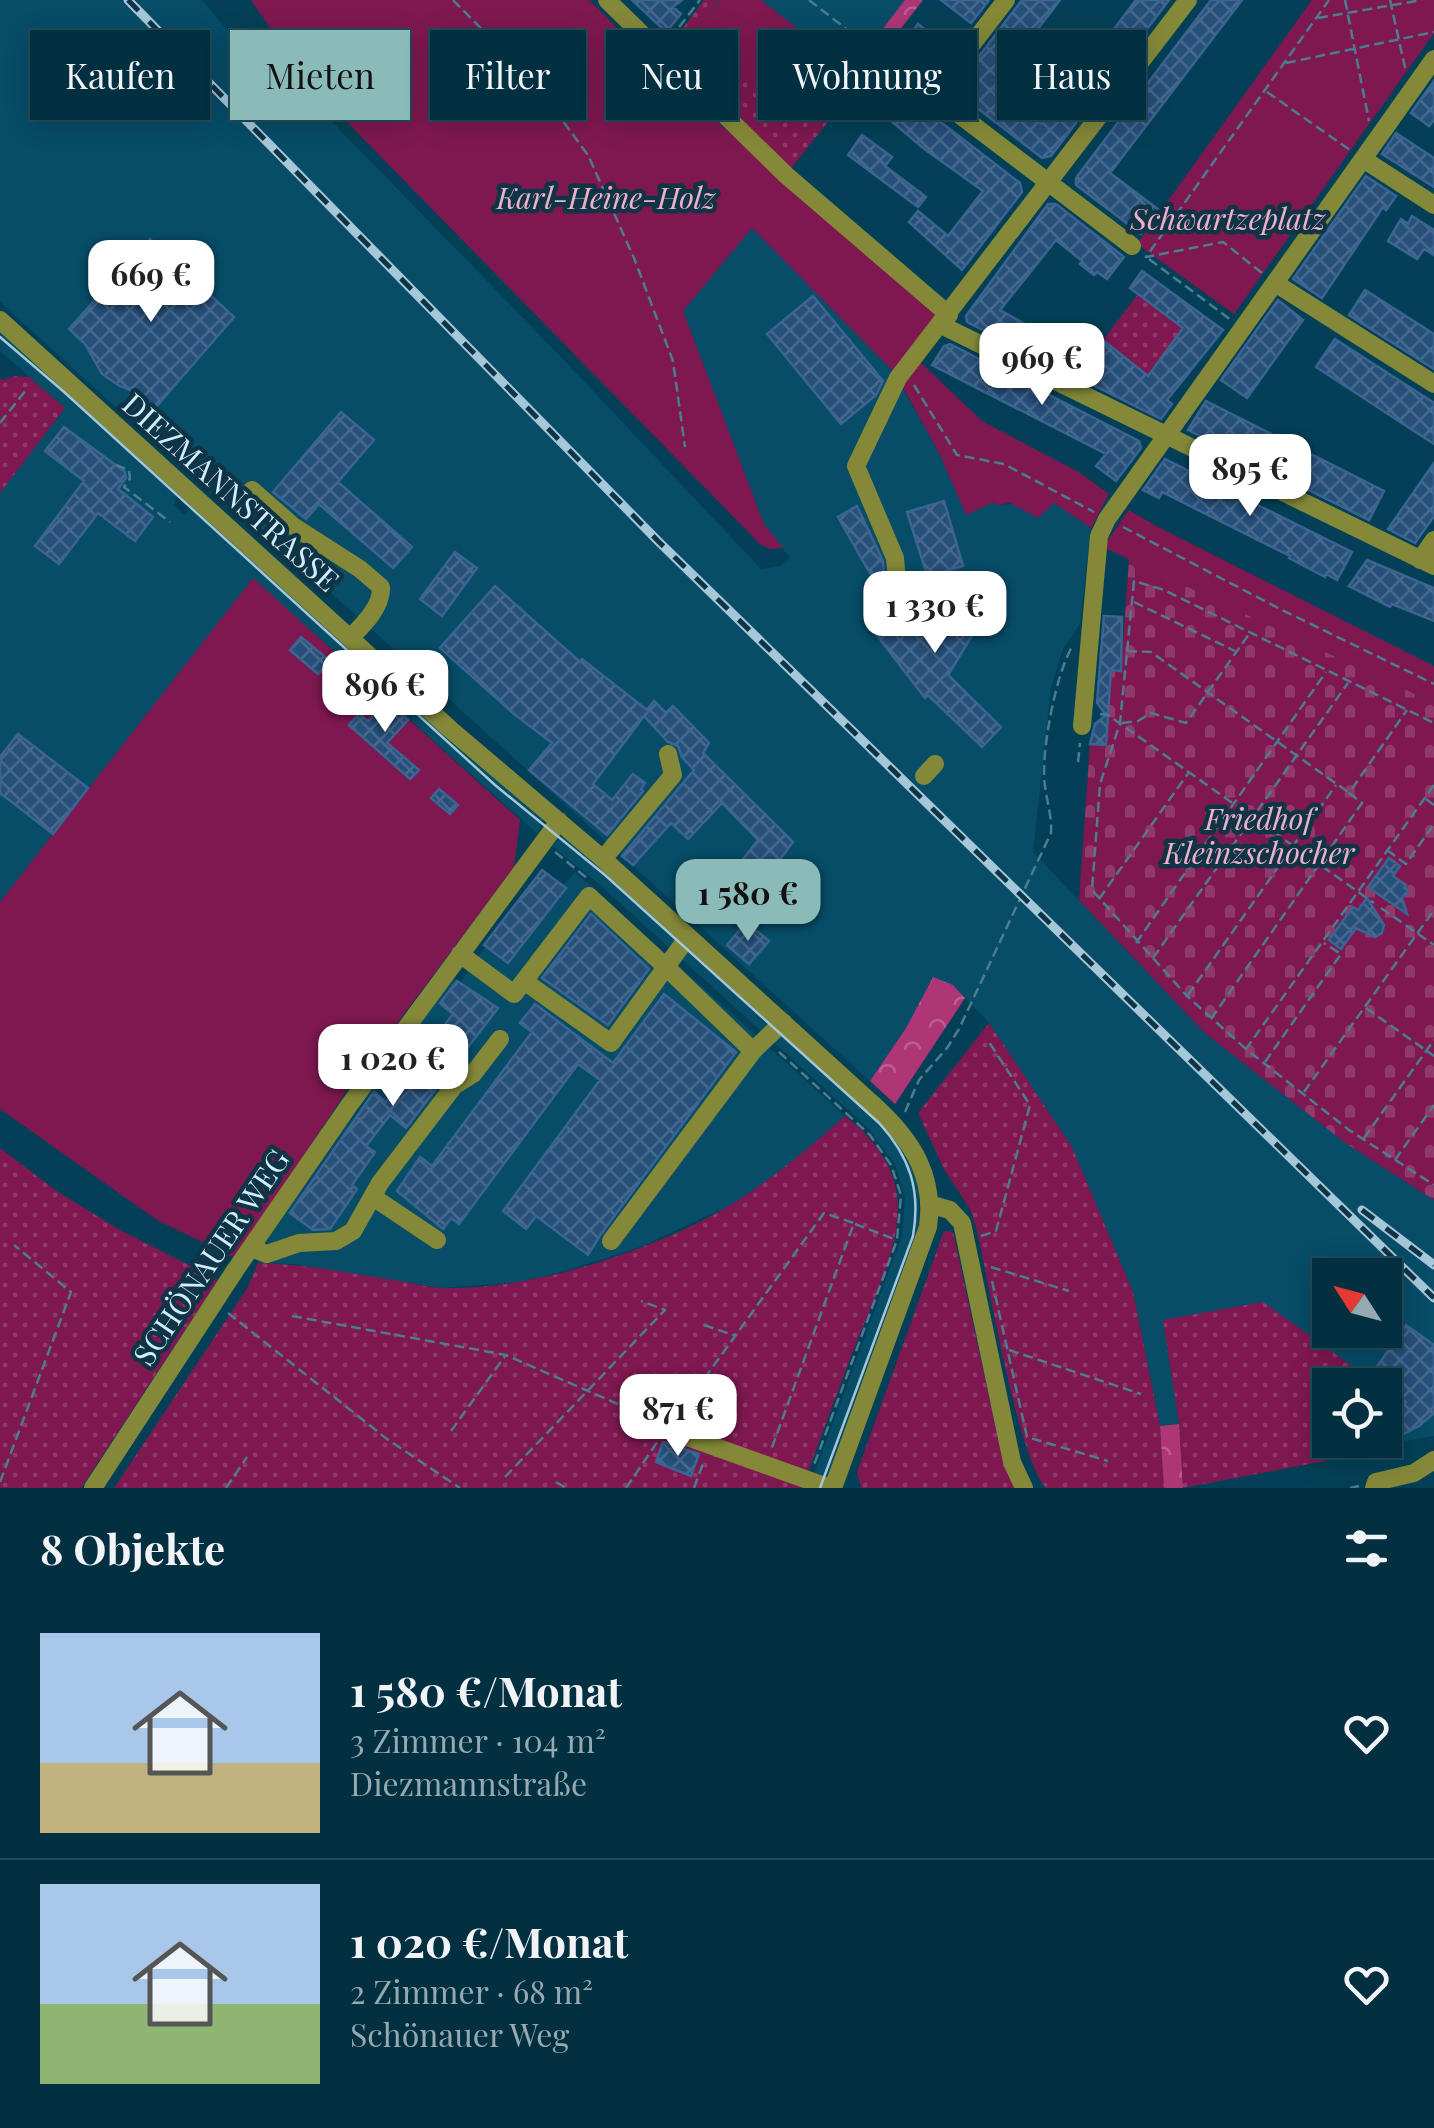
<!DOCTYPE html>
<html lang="de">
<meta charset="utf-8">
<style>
:root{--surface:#023041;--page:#103c4c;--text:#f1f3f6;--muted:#96a9b1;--line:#234b5a;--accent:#8bbbb9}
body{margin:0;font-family:"Playfair Display",serif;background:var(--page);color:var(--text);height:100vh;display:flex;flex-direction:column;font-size:38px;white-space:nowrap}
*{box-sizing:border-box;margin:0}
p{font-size:32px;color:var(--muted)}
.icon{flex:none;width:55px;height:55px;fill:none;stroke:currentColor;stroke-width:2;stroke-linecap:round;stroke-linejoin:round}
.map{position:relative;height:1488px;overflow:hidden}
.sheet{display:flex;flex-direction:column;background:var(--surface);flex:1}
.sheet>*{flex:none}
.hud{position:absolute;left:30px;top:30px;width:1375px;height:90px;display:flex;gap:20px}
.needle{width:65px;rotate:306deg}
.controls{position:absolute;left:1312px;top:1258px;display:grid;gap:20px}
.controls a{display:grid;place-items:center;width:90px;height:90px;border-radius:0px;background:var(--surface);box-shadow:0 5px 25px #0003,0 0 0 2px var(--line);font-size:50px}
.price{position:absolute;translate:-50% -85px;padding:0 22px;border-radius:20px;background:#fff;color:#222;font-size:32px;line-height:65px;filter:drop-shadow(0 2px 5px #0008)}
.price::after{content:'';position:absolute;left:50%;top:60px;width:30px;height:22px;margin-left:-15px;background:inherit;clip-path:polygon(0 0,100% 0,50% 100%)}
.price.on{background:var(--accent);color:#111}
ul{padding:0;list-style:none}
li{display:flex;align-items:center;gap:30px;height:250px;padding:0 40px}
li+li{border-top:2px solid var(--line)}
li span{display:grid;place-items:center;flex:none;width:280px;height:200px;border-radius:0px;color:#555}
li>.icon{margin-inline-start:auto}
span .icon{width:120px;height:120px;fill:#fffc;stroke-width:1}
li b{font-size:42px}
h2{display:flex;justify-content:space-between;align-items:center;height:120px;padding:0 40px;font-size:42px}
.pill{padding:0 35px;border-radius:0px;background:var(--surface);box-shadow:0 5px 25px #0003,0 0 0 2px var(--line);font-size:35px;line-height:90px}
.pill.on{background:var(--accent);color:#111}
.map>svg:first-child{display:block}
</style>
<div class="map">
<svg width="1434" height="1488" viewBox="0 0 1434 1488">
<defs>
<pattern id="grass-dots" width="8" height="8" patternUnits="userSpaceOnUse" patternTransform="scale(2.5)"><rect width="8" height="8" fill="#7f1851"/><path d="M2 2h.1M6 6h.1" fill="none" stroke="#903a6b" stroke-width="1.8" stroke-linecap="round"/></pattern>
<pattern id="forest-crowns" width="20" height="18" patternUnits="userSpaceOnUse" patternTransform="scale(2.5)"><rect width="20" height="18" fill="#af3676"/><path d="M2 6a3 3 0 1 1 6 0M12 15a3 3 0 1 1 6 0" fill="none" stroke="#bc5d91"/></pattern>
<pattern id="cemetery-stones" width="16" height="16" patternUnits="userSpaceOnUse" patternTransform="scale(2.5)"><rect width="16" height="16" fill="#7f1851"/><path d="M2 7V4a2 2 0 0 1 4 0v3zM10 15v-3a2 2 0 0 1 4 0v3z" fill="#903a6b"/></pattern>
<pattern id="building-cross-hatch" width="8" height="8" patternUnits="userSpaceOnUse" patternTransform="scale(2.5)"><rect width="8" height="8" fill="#264f7a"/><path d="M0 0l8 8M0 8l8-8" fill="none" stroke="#45698e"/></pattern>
</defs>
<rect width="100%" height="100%" fill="#034057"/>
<path fill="#074d68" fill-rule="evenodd" d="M0 0H202L232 36 249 48 262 41 307 96 561 357 761 569 781 566 790 558 764 524 682 311 752 228 893 371 940 455 966 514 995 502 996 505 1054 502 1091 528 1080 623 1063 649 1051 688 1033 852 1205 1033 1344 1142 1434 1200V1436L1388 1444 1385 1385H1366L1359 1373 1163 1320 1179 1424 1160 1426 1133 1292 1072 1147 989 1023 953 985 932 978 906 1028 870 1081 365 623 310 575 277 553 0 302ZM1330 1275H1385V1330H1330Z
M719 0H905L877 36 888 45 815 139 797 119 692 35Z
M0 332 178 493 174 505 183 514 194 508 542 817 538 834 253 579 0 902V493L65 408 0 351Z
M565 836 883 1122 900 1141 918 1181 920 1223 825 1488H809L902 1236 905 1198 895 1164 868 1128 598 883 551 845Z
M542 870 563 886 575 872 845 1116 788 1166 735 1203 640 1247 565 1271 519 1282 442 1288 293 1264 258 1263 270 1236 344 1129 437 1001 454 979 460 982Z"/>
<path fill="url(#grass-dots)" d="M704 0H719L692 35 816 93 800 80 838 31 876 61 788 172 671 56 676 47 672 43Z
M1138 294 1183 328 1148 376 1103 340Z
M15 376 29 377 65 408 0 493V378L4 380Z
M989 1023 1072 1147 1133 1292 1160 1426 1164 1488H1046C1018 1457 988 1280 977 1230L970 1209 944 1169 918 1113Z
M845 1116C868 1133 890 1159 896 1189 906 1242 871 1303 853 1351 836 1396 819 1442 802 1488H114L248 1287 258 1263C304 1264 349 1273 394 1280 412 1283 430 1288 447 1288 535 1290 662 1248 737 1201 776 1176 810 1147 845 1116Z
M0 1148 58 1192 120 1230 218 1280 81 1488H0Z
M944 1231 953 1232 999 1443 1014 1488H861L857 1472Z
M1263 1302 1352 1366 1366 1385H1330V1440H1385V1436L1388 1444 1346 1457 1183 1488 1179 1424 1163 1320Z"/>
<path fill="url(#forest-crowns)" d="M905 0H923L888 45 877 36Z
M933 977 953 985 965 998 895 1104 870 1081 906 1028Z
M1179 1424 1183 1488H1164L1160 1426Z"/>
<path fill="url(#cemetery-stones)" d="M1129 559 1434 703V1200L1344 1142 1205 1033 1079 900 1090 744 1105 745 1110 685 1106 670H1121Z"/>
<path fill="#7f1851" d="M251 0H589L686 95 938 312 893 371 752 228 683 311 764 524 783 548 770 549 760 544 342 117 299 70Z
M720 0H761L806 35 809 32 826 45 800 79 816 93 797 119 692 35Z
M1312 0H1434V33L1234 314 1137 244Z
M918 360 982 421 1080 473 1109 494 1091 528 1054 503 1038 518 1010 503 996 505 994 502 966 515 940 455 900 382Z
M1129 510 1158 527 1434 666V703L1103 547Z
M253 578 520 820 514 867 347 1090 235 1258 157 1220 0 1109V902Z"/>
<path fill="url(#building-cross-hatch)" stroke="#3b6491" stroke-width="2.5" d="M632 0H682L673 7 681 14 666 32Z
M941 0H989L971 23Z
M1022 0H1060L993 88 1042 124 1136 0H1169L1051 156 1042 158 959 94 957 85Z
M1211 0H1242L1110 173 1159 210 1141 234 1076 185V178Z
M918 24 935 37 939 32 955 44 934 72 928 71 899 50Z
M1434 81V120L1429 126 1411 113Z
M894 86 1020 183 1022 192 962 270 909 222 918 211 948 236 983 191 923 148 877 109Z
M1396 133 1434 158V187L1382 154Z
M862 135 892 157 885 166 926 197 918 207 848 155Z
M1366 176 1396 196 1386 210 1383 207 1322 298 1293 279Z
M1048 204H1056L1124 257 1107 279 1097 272 1094 275 1080 264 1082 261 1056 240 1000 310 1089 360 1103 340 1148 376 1183 328 1130 288 1142 271 1223 330 1167 400 1172 404 1161 419 1073 375 1075 372 1051 360 1048 363 967 322 966 316Z
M1412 216 1434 230V255L1424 249 1417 259 1388 241 1401 219 1408 224Z
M150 239 234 317 155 408 137 393 118 385 102 374 85 344 69 329Z
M1365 290 1434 334V369L1349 315Z
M813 296 883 381 876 395 841 424 767 334Z
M1278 300 1303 320 1247 398 1221 380Z
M1335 339 1434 403V444L1316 367Z
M950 344 1139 441 1141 448 1116 481 1096 466 1106 454 932 365 944 346Z
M1206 401 1384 491 1369 520 1188 430Z
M341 412 374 440 338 482 412 547 393 568 319 504 306 519 273 492Z
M64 427 125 472 126 478 118 489 153 517 135 541 98 513 59 564 35 546 84 481 45 451Z
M1165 459 1352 552 1337 580 1326 574 1325 577 1289 558 1290 556 1162 492 1159 498 1143 490Z
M1434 463V516L1415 543 1388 529Z
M944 501 963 566 940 573 926 572 907 512Z
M857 506 883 561 884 579 876 584 838 517Z
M455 552 477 568 442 616 420 599Z
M1367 560 1434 588V621L1392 604 1390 607 1349 586Z
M495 586 580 662 582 659 647 710 654 701 666 713 673 706 709 743 703 753 793 842 761 885 737 867 758 840 722 803 688 839 671 823 633 865 622 856 694 770 682 757 678 746 668 742 644 716 593 784 612 800 633 774 645 783 641 789 643 791 607 835 529 770 552 743 514 714 440 648Z
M896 594 969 602 963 626 976 629 948 675 1001 727 982 747 928 695 925 698 873 630 891 610Z
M1104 616 1122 617 1121 671 1111 670 1106 745 1090 744 1095 724 1106 715 1097 703Z
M301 637 330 661 318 674 290 650Z
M387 701 408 720 387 743 419 770 410 779 349 725 359 714 368 721Z
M18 734 88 788 53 834 0 793V757Z
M439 789 458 805 450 814 431 798Z
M1389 858 1400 866 1393 876 1406 885 1404 888 1408 891 1402 898 1407 914 1368 887Z
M542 870 566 888 508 963 484 945Z
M1367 898 1384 925 1382 933 1375 937 1356 928 1341 949 1329 940 1353 907 1358 910Z
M591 914 649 969 608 1025 542 978Z
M742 927 751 935 756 930 769 941 749 964 727 945Z
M457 981 498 1008 406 1128 390 1115 366 1146 375 1152 352 1185 357 1189 330 1229 313 1230 290 1213 374 1092 386 1102 453 1014 440 1003Z
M664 994 736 1052 601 1234 588 1255 536 1216 526 1229 503 1211 600 1080 578 1064 459 1224 451 1218 443 1229 397 1191 420 1157 432 1166 532 1032 520 1023 535 1004 613 1063Z
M1406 1325 1434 1345V1413L1419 1426 1392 1440 1385 1413 1406 1402 1370 1377Z
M663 1442 699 1454 691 1476 656 1462Z"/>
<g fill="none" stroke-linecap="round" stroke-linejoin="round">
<path stroke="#4b7c90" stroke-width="2.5" stroke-dasharray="10 5" stroke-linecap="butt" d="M453 0 533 81 588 155 634 258 673 361 685 447
M809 0 867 45
M1345 0 1369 121
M1390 0 1406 72
M1318 18 1422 0
M670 39 700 0
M1286 63 1434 32
M1267 92 1350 150
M1149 259 1231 320
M1262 273 1223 242 1146 257 1329 0
M914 385 957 455 1004 464 1094 512
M0 423 26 390
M116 465 129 470 130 479 124 487 170 522
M1123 527 1280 609 1434 684
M1134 602 1235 651
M1127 651 1151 652 1348 792
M1100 714 1108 715 1374 903
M1122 723 1138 721 1151 713 1186 723 1249 634
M1078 762 1080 743
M1434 785 1246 1049 1349 1130 1434 1185
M1426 799 1434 805
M1387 850 1406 864 1434 824
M555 852 588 879
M1099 899 1189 772
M1381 908 1434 945
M1136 943 1326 672
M1153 958 1348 683
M1188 995 1336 785
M1366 1008 1434 1056
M1211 1019 1362 803 1349 793 1407 710
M1246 1049 1187 996 1092 890 1100 784 1120 723 1134 581 1164 590 1434 723
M779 1052 870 1135 891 1165 901 1195 897 1240 814 1465
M1265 1062 1341 954 1324 943
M1304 1092 1434 910
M905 1112 919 1080 947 1048 959 1029 1051 833C1052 816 1047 803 1045 786 1040 755 1056 672 1073 645
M1364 1138 1434 1040
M1395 1160 1434 1105
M855 1224 894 1239
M981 1236 996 1231 1030 1105 987 1039
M991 1267 1069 1291
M992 1281 1027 1437 1108 1461
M228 1313 387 1439 460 1488
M292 1316 506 1355 654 1420
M704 1325 736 1336
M1009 1350 1141 1394
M678 1415 824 1213 854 1223 771 1450
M451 1431 505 1356
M505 1477 665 1310 641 1301
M0 1482 71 1292 14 1245
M556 1482 566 1488
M226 1488 247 1457
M626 1488 658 1441
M694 1488 704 1461
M1350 1488 1359 1486"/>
<path stroke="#848939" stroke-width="18" d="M607 0 786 175 949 315
M881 55 1132 246
M933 95 1006 0
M1363 159 1434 205
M1275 283 1434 384
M0 320 450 729 603 859 878 1109C913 1142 935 1177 928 1227L833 1488
M941 325 1434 566
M252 490 293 526 360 569 381 587C382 607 363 625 350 638
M1420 560 1434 540
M967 588 897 582 895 558 856 466 898 378 1188 0
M1082 726 1099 536 1107 519 1434 59
M924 776 935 764
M603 859 673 775 668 754
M688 937 666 967 589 896 524 981 611 1043 666 967 753 1051 783 1022
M460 954 514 994 524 981
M373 1197 437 1240
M929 1204 950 1210 962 1223 1012 1462 1024 1488
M611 1241 753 1051
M251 1248 267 1254 299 1243 336 1241 353 1231 380 1183 454 1086 473 1074 500 1039
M668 1430 830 1488
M93 1488 236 1269 350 1104 559 821
M1374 1488 1376 1482 1414 1473 1434 1460"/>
<path stroke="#a5c7d8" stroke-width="2.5" d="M0 337 63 391 495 785 605 875 879 1123C910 1157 921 1190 913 1236L820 1488"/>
<g stroke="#a5c7d8" stroke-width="9">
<path id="rail" d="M128 0 658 541 1434 1298
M1362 1210 1434 1265"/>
</g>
<use href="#rail" stroke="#0f3445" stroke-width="5" stroke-dasharray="15" stroke-linecap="butt"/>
</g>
<g text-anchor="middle" stroke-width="9" stroke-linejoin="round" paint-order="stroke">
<g font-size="30" font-style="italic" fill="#eeb0ca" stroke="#0f3445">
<text x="606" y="209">Karl-Heine-Holz</text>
<text x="1228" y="230">Schwartzeplatz</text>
<text x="1259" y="830">Friedhof<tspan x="1259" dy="34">Kleinzschocher</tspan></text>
</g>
<g font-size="30" fill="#d2edfc" stroke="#0f3445">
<text transform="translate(230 493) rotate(42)" y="10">DIEZMANNSTRASSE</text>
<text transform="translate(212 1258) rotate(-56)" y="10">SCHÖNAUER WEG</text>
</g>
</g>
</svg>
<div class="controls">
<a><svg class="needle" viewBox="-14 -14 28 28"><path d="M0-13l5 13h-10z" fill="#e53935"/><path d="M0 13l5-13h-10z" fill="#96a9b1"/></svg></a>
<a><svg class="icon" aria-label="locate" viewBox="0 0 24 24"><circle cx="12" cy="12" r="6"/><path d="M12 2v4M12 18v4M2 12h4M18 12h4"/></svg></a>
</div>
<b class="price" style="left:151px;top:325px">669 €</b>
<b class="price" style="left:1042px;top:408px">969 €</b>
<b class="price" style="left:1250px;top:519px">895 €</b>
<b class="price" style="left:935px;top:656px">1 330 €</b>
<b class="price" style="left:385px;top:735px">896 €</b>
<b class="price on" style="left:748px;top:944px">1 580 €</b>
<b class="price" style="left:393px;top:1109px">1 020 €</b>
<b class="price" style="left:678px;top:1459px">871 €</b>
<div class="hud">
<a class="pill">Kaufen</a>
<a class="pill on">Mieten</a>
<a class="pill">Filter</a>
<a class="pill">Neu</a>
<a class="pill">Wohnung</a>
<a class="pill">Haus</a>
</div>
</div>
<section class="sheet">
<h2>8 Objekte<svg class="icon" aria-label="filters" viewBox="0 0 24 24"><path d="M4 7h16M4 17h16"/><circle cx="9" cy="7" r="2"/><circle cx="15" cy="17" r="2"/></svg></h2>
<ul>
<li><span style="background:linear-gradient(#a9c7e8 65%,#c2b280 0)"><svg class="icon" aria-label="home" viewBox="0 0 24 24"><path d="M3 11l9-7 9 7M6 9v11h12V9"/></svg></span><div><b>1 580 €/Monat</b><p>3 Zimmer · 104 m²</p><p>Diezmannstraße</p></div><svg class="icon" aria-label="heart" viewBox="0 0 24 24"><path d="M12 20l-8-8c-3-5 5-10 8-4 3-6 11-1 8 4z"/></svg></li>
<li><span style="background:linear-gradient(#a9c7e8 60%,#8fb573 0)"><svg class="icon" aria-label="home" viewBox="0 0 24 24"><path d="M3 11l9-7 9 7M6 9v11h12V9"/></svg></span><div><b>1 020 €/Monat</b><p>2 Zimmer · 68 m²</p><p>Schönauer Weg</p></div><svg class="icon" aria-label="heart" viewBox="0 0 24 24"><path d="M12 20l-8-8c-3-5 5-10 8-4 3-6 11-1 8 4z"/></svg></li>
</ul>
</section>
